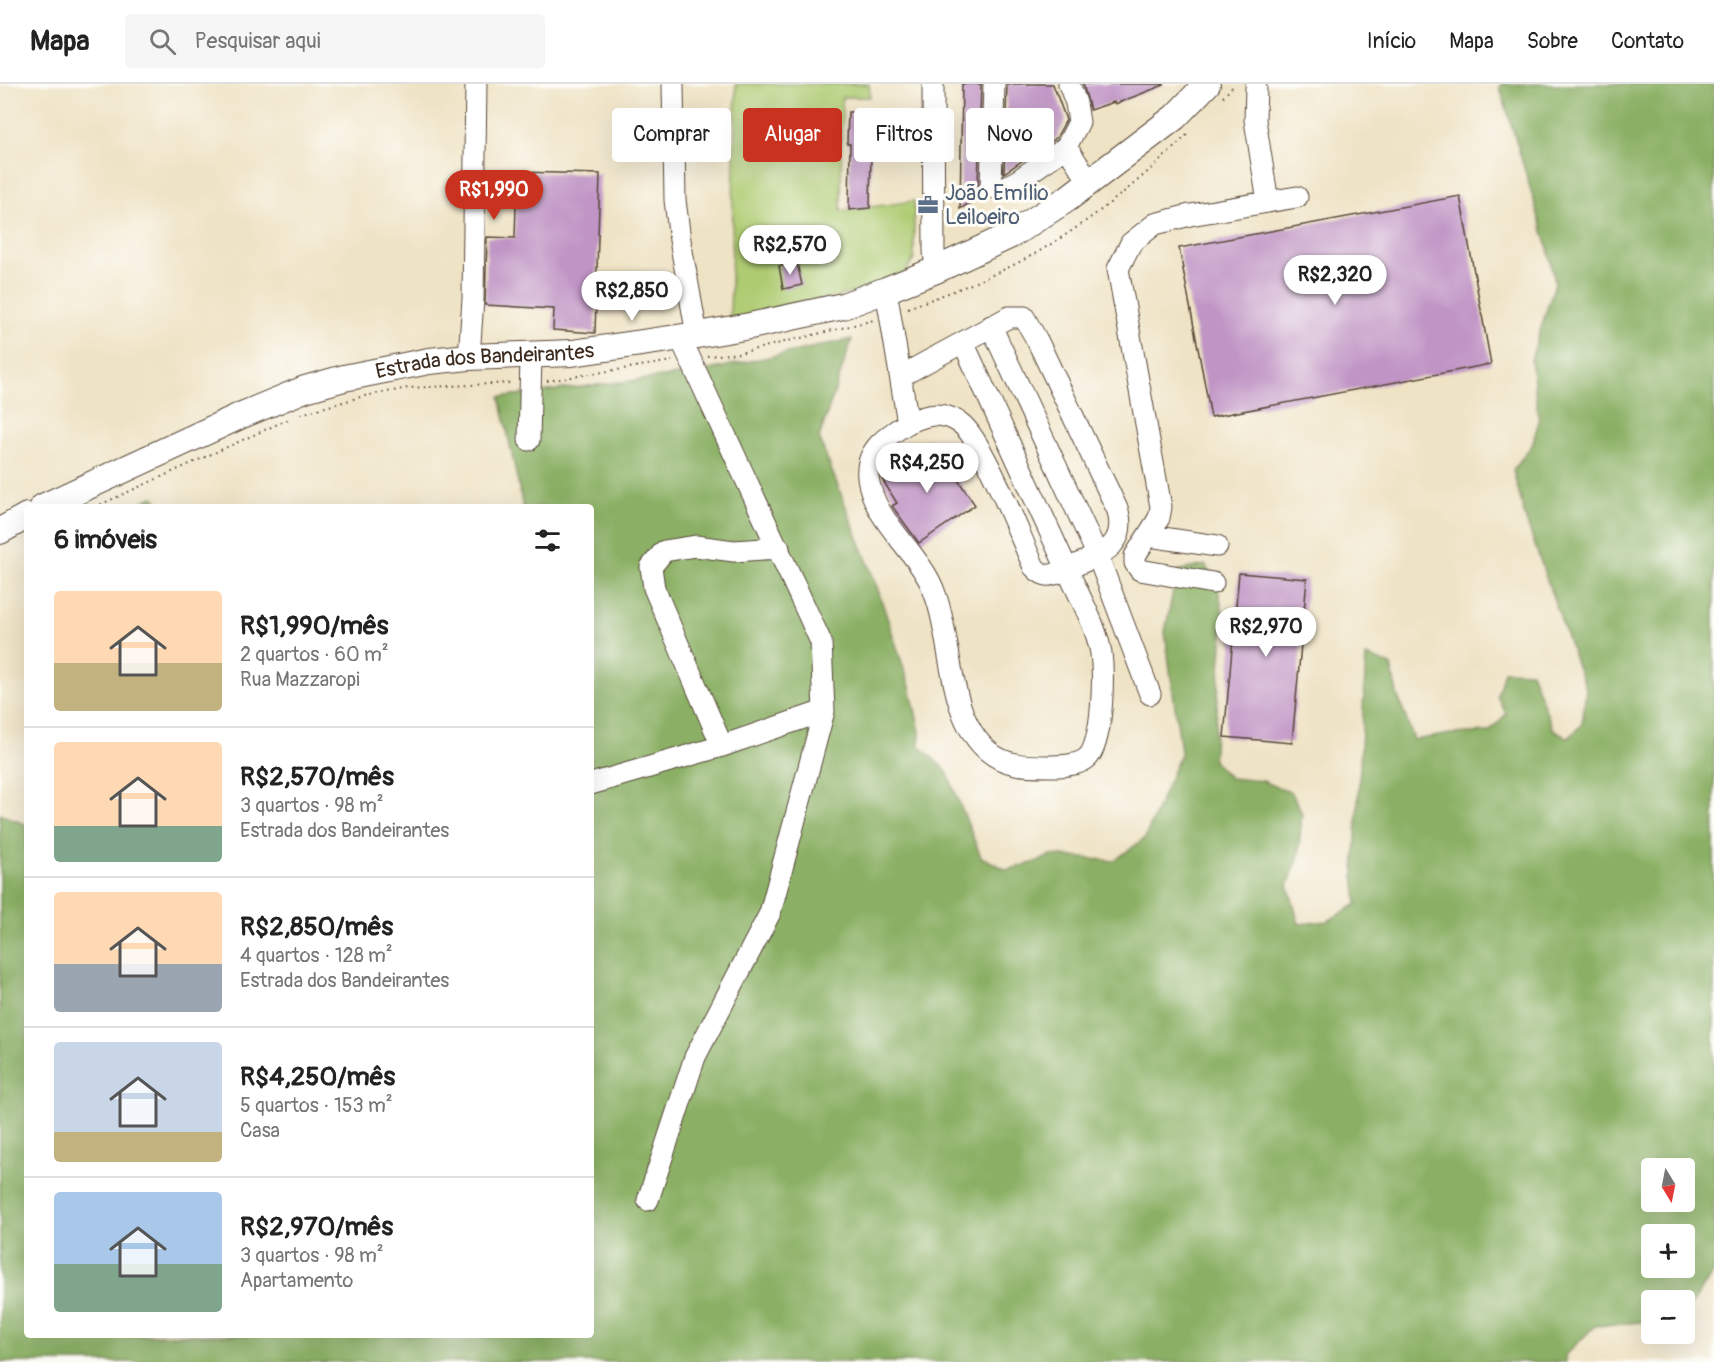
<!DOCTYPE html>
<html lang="pt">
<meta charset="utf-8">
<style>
:root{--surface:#fff;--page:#f6f6f6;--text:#222;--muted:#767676;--line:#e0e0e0;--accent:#c8321e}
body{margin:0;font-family:Pangolin,sans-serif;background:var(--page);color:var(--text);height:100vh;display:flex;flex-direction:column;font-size:22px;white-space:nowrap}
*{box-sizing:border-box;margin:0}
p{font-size:20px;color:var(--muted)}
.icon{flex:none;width:33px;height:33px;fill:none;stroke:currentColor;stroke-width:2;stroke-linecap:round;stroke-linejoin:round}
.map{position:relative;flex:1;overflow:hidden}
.drawer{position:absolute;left:24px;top:420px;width:570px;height:834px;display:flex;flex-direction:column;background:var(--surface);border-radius:6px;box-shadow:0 6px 24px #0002}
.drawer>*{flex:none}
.hud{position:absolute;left:612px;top:24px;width:570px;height:54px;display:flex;gap:12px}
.needle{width:39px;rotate:170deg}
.tools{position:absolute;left:1641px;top:1074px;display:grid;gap:12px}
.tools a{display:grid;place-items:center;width:54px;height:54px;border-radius:6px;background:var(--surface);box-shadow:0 6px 24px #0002;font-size:30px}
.price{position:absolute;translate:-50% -51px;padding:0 14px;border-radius:21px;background:#fff;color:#222;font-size:20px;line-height:39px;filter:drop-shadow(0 2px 3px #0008)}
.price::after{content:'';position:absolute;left:50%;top:36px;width:18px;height:14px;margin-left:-9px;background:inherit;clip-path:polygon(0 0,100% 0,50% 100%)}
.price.current{background:var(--accent);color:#fff}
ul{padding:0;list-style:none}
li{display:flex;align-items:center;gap:18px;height:150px;padding:0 30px}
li+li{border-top:2px solid var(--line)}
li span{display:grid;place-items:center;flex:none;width:168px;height:120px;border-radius:6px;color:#555}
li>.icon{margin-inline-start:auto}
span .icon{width:72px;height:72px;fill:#fffc;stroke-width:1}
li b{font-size:26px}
h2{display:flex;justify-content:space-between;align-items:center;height:72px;padding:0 30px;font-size:26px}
.pill{padding:0 21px;border-radius:6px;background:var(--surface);box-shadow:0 6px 24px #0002;font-size:21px;line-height:54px}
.pill.current{background:var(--accent);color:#fff}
header{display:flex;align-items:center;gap:36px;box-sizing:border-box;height:84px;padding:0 30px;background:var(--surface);border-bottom:2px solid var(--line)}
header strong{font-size:28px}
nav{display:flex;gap:33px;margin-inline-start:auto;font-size:21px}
.search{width:420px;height:54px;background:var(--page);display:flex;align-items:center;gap:15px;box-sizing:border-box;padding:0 21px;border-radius:6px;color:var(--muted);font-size:22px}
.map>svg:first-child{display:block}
</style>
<header>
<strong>Mapa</strong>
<div class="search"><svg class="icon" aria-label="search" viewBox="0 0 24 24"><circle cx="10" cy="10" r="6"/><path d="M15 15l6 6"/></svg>Pesquisar aqui</div>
<nav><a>Início</a><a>Mapa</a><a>Sobre</a><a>Contato</a></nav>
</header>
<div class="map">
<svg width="1714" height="1278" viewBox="0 0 1714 1278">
<rect width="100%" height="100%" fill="#fdfcf7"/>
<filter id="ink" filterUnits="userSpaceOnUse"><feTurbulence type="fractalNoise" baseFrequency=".0167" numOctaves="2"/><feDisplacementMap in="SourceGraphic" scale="12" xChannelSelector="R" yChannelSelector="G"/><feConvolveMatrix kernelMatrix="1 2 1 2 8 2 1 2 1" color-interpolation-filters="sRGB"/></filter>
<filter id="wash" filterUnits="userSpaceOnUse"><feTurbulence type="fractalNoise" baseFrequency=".008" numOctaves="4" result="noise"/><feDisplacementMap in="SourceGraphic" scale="24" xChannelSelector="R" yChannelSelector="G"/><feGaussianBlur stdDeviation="1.35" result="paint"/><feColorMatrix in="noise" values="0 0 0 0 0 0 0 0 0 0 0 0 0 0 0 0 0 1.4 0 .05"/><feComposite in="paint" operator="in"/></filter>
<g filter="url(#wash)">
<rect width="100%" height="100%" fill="#efe3c5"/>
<path fill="#afcc73" stroke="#757b48" stroke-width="1.5" d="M736 0H869L870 13H842L841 127 914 117V175L904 190 852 209 730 235Z"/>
<path fill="#8bb065" stroke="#636d42" stroke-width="1.5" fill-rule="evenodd" d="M1501 0H1714V1188L1689 1224 1685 1227 1684 1216H1652L1651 1237 1595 1242 1565 1271 1566 1278H0V730L27 741V1251H591V423H523L500 313 695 289 852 255 819 354 875 497 910 603 920 648 919 661 947 688 981 773 1007 786 1040 777 1051 771 1114 777 1145 754 1181 668 1165 548 1177 487 1205 481 1217 500 1224 534 1213 677 1230 694 1263 697 1292 709 1302 730 1298 775 1288 801 1299 840 1328 837 1357 820 1354 791 1366 572 1391 581 1397 610 1414 656 1451 650 1489 648 1506 630 1497 612 1504 587 1531 588 1553 645 1569 654 1582 640 1586 604 1577 582 1525 433 1513 386 1532 361 1539 337 1531 276 1555 199 1548 164 1500 3ZM1652 1084H1684V1118H1652ZM1652 1150H1684V1184H1652Z
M153 413 163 423H131Z"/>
<g id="blocks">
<path fill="#c094c5" d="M962 0H981L978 103 982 112 960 125Z
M1007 0H1053L1066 36 1056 54 1004 89Z
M1083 0H1164V1L1115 20 1114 18 1090 26Z
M848 28H866L865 69 871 70 870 124 849 126 850 60H847Z
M517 88 600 90 595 249 553 246 554 225 485 221 487 153 515 154Z
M1460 112 1491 280 1211 333 1179 164Z
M797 179 802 201 783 205 779 182Z
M934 360 975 421 919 459 892 422 897 419 882 395Z
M1239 489 1307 495 1292 659 1224 653Z"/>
</g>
</g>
<g filter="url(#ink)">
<use href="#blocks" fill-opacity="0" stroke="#564637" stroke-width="1.5"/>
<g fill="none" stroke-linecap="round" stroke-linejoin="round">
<g stroke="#564637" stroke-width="23">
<path id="minor" d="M673 0 675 116 680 156 697 251
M933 0 934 167 936 186
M994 0 991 103 1001 105 1017 97 1066 63 1090 98
M1256 3 1255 36 1268 118
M1066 63 1079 38 1076 19 1069 0
M886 206 908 339C888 351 865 366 868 393 873 435 912 462 930 498 954 546 944 630 988 667 1006 683 1029 682 1052 682 1063 682 1079 681 1087 674 1103 661 1105 585 1100 564 1094 537 1078 510 1067 485 1053 491 1046 496 1034 483 1021 455 982 353 960 339 942 327 927 330 908 339
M991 242 1097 470 1150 610
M469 273 473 215 476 0
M901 292 1009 233H1024L1038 258 1118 427C1128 466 1096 471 1067 485L963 258
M529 356 531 271
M1149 452 1217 462
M1213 499 1140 486 1135 479V472L1159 434 1161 423 1118 185 1131 159 1155 140 1190 131 1297 113
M722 662 654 504 651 483 664 467 696 462 734 467 779 464
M591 700 722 662 824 627
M648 1116 695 973 770 829 824 627 821 558 680 253"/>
</g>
<g stroke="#564637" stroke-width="28">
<g id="major">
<path id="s1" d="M43 423 242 331 305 305 344 294 429 277 469 273 572 269 697 251 750 242 843 222 886 206 936 186 1011 151 1067 115 1175 33 1207 0"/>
<path d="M0 447 27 432"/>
</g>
</g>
<path stroke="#564637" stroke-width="2" stroke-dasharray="1.5 4.5" stroke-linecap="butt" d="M1223 13 1235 0
M908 224C940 212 974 200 1005 185 1070 155 1138 100 1188 50
M707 272 740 269 874 236
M547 297 672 277
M301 330 364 312 409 304 511 299
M95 423 291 334"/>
<use href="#minor" stroke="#fff" stroke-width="21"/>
<use href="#major" stroke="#fff" stroke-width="26"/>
</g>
</g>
<defs>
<g id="office-bare" transform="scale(1.62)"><path d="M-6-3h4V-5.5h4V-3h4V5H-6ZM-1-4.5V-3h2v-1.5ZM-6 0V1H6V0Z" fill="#5c6f8a" stroke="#fdfcf7" stroke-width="2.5" paint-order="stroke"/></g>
</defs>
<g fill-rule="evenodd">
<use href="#office-bare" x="928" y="121"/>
</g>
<g text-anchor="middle" stroke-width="6" stroke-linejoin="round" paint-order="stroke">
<g font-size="21" fill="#4e5e75" stroke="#fdfcf7" text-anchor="start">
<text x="945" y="116">João Emílio<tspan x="945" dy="24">Leiloeiro</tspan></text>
</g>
<g font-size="21" fill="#3b2a1e" stroke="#fdfcf7">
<text dy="7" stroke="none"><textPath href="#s1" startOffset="470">Estrada dos Bandeirantes</textPath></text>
</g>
</g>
</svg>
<div class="tools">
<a><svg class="needle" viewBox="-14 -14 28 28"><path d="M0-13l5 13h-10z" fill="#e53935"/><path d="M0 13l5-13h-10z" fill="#767676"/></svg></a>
<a>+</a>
<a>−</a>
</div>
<b class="price current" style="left:494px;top:137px">R$1,990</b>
<b class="price" style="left:790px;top:192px">R$2,570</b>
<b class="price" style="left:1335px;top:222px">R$2,320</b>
<b class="price" style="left:632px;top:238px">R$2,850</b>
<b class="price" style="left:927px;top:410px">R$4,250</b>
<b class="price" style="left:1266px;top:574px">R$2,970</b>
<div class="hud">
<a class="pill">Comprar</a>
<a class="pill current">Alugar</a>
<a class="pill">Filtros</a>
<a class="pill">Novo</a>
</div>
<section class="drawer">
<h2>6 imóveis<svg class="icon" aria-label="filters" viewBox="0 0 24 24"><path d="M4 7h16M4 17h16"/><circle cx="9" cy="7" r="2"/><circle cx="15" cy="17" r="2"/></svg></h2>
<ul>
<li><span style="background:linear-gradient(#ffd9b3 60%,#c2b280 0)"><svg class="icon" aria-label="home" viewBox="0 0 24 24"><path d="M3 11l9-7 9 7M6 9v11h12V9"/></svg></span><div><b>R$1,990/mês</b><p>2 quartos · 60 m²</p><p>Rua Mazzaropi</p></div></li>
<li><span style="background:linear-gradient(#ffd9b3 70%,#7fa58c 0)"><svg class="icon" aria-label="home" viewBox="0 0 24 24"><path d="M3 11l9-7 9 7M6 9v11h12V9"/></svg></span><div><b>R$2,570/mês</b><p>3 quartos · 98 m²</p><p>Estrada dos Bandeirantes</p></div></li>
<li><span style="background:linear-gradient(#ffd9b3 60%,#9aa5b1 0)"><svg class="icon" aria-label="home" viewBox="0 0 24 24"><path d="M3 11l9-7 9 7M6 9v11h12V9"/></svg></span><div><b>R$2,850/mês</b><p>4 quartos · 128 m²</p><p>Estrada dos Bandeirantes</p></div></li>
<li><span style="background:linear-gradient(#c9d6e8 75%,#c2b280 0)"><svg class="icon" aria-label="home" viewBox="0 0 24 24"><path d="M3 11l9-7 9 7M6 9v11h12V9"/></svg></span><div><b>R$4,250/mês</b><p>5 quartos · 153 m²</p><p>Casa</p></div></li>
<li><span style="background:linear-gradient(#a9c7e8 60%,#7fa58c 0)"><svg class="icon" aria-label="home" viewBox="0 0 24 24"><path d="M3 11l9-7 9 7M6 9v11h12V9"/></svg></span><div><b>R$2,970/mês</b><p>3 quartos · 98 m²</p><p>Apartamento</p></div></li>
</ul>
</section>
</div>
